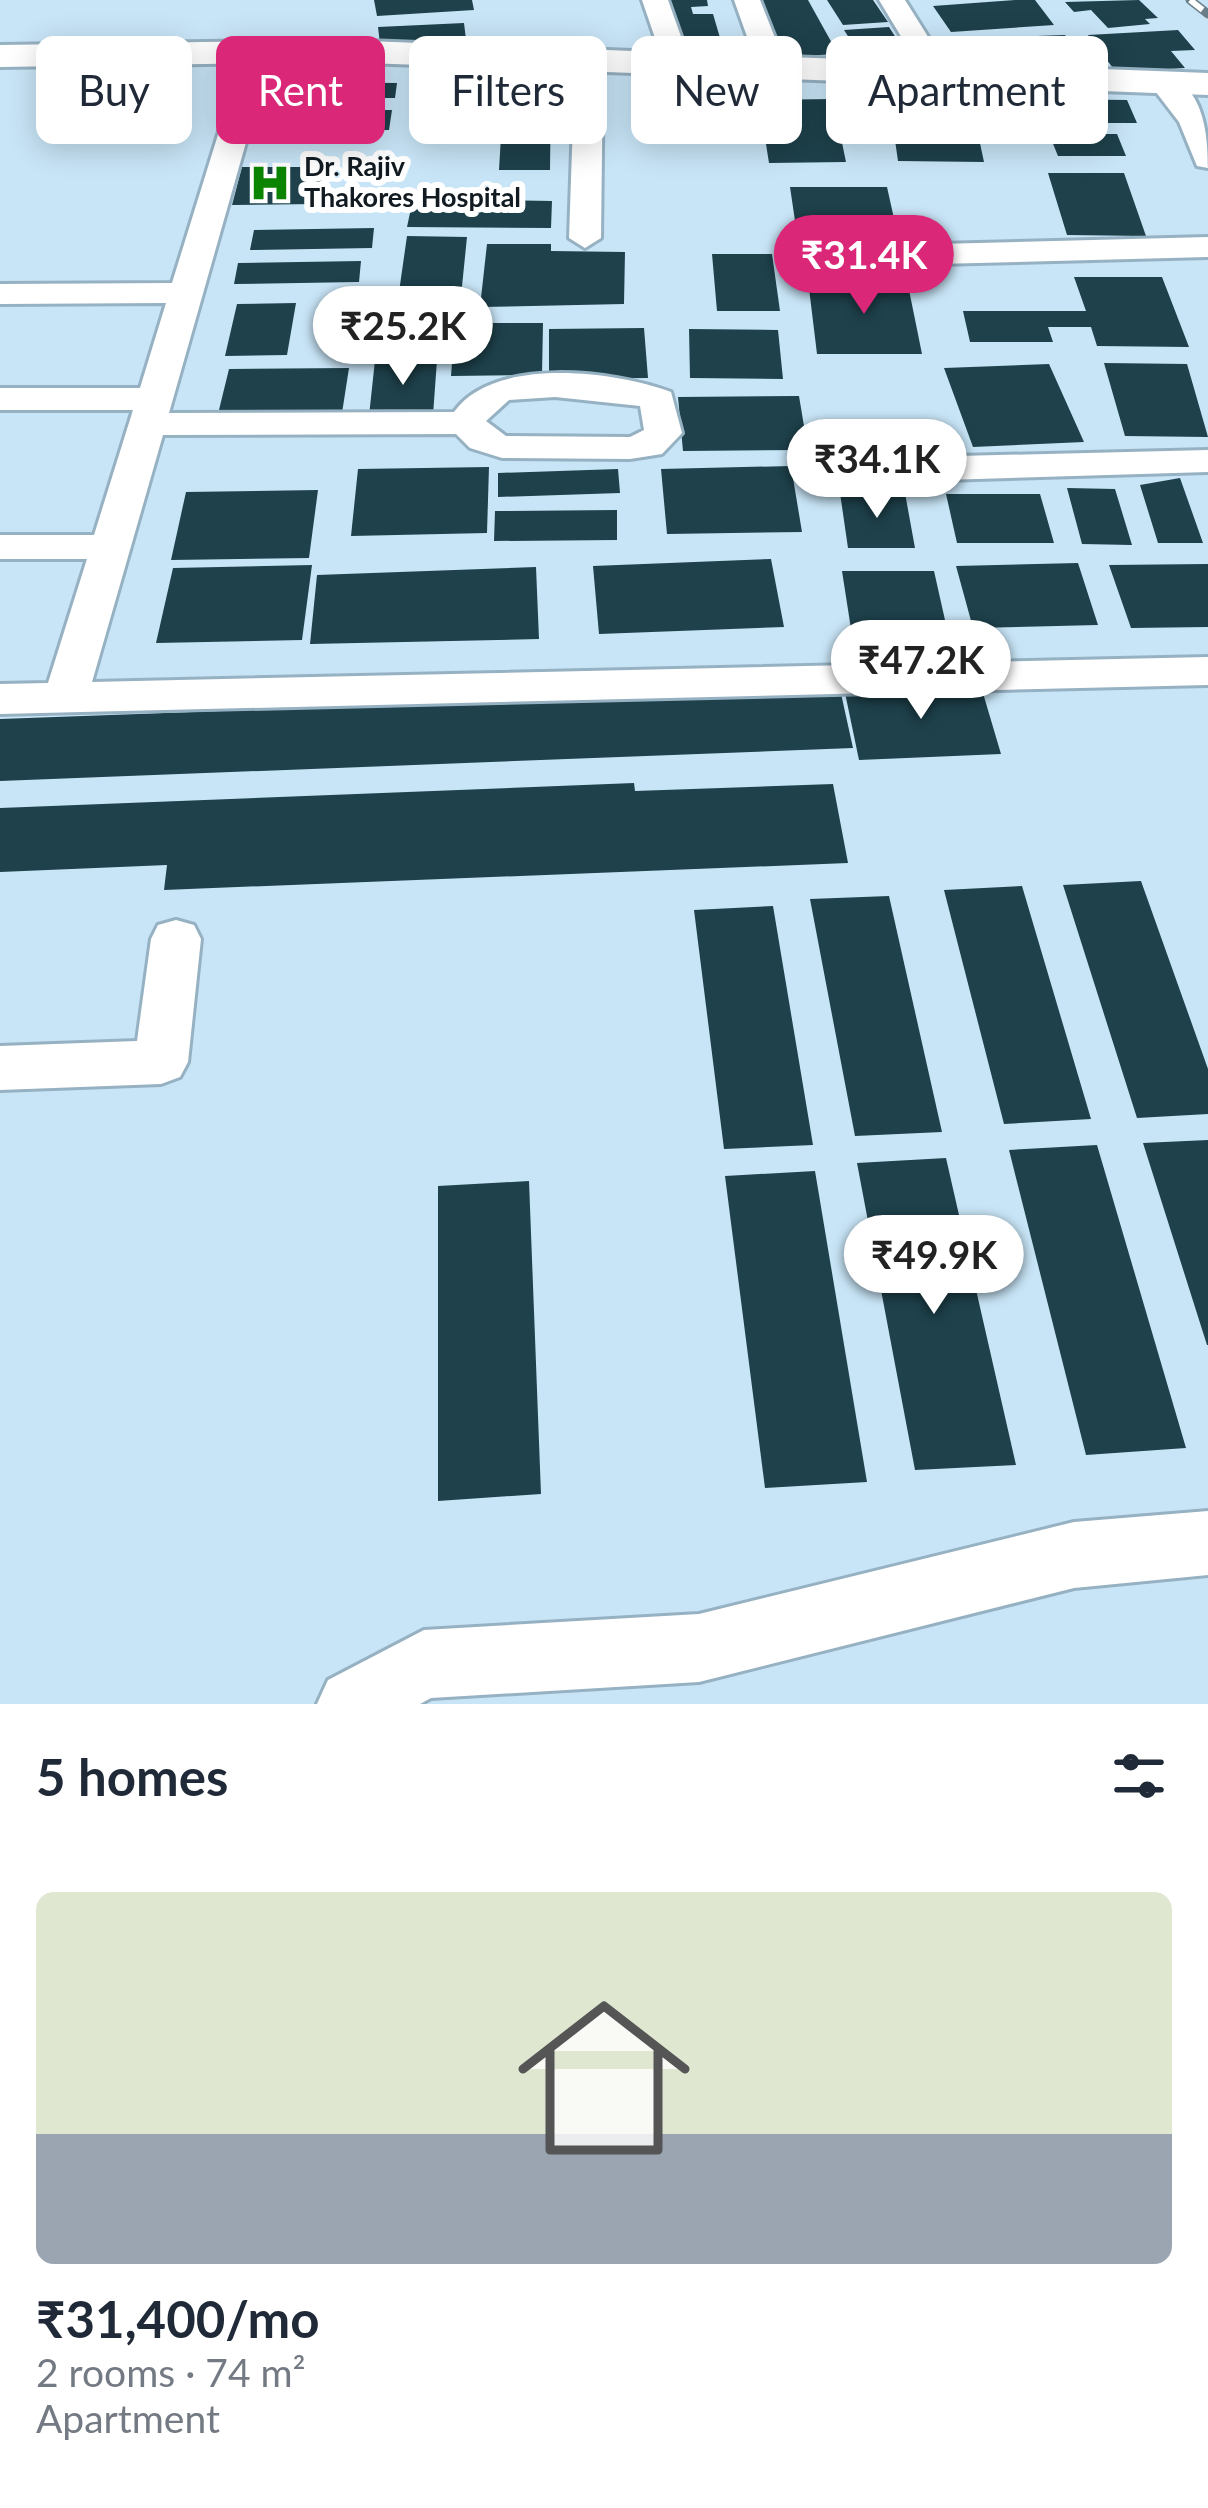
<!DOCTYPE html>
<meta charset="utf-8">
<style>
:root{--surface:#fff;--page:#f2f2f3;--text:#1f2937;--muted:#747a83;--line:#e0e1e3;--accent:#db2777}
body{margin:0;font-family:Lato,sans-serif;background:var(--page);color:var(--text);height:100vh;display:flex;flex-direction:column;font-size:45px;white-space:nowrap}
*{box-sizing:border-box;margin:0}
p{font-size:39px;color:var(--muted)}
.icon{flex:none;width:66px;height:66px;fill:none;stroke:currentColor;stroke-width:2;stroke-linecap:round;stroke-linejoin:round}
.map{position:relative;height:1704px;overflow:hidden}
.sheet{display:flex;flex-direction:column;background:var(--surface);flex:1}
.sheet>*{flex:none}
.banner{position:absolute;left:36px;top:36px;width:1137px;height:108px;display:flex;gap:24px}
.price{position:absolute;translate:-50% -102px;padding:0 27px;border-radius:42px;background:#fff;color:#222;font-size:39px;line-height:78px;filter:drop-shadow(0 3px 6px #0008)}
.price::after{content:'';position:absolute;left:50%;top:72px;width:36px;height:27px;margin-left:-18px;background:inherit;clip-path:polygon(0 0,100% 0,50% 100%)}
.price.on{background:var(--accent);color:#fff}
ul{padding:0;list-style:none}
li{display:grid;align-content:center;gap:24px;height:636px;padding:0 36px}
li+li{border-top:3px solid var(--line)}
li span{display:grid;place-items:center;height:372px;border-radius:18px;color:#555}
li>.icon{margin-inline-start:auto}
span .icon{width:216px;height:216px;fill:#fffc;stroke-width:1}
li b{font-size:51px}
h2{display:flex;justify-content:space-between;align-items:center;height:144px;padding:0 36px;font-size:51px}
.tag{padding:0 42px;border-radius:18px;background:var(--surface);box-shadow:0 6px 30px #0003;font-size:42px;line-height:108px}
.tag.on{background:var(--accent);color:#fff}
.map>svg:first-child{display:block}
</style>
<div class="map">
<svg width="1208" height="1704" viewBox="0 0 1208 1704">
<rect width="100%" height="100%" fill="#c8e5f7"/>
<path fill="#1e414b" d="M374 0H472L474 10 377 16Z
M663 0H707L708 6 691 7 693 14H713L723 48 675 49Z
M755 0H808L838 54 784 57Z
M827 0H873L888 22 843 25Z
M1015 0H1035L1054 25 951 32 933 6Z
M1139 0 1158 18 1145 19 1150 24 1108 28 1091 10 1074 12 1065 2Z
M464 23 467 48 380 44 378 27Z
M889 27 909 58 864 61 844 30Z
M1178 30 1195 50 1171 51 1185 68 1116 72 1088 35Z
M1065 35 1082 61 971 65 957 39Z
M287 82 397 83 395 98H378L375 110H392L389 130 273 129 279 109H290L292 101H281Z
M504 85H551L550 170H499Z
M684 94H743L749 137H688Z
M833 99 846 162 769 163 759 100Z
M889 99 971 101 984 162 898 161Z
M1043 99 1127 100 1137 123H1051Z
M1049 134H1117L1126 156H1058Z
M242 167H323L316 204 232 205Z
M1048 173H1124L1146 236 1067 235Z
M790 187H887L899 241H798Z
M413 199 552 201 551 228 407 227Z
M374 228 372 248 250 250 254 230Z
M407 236 467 237 460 306H397Z
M487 244H551V251L625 252 624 304 480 307Z
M712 254H772L780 311H717Z
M361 261 359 282 234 284 238 263Z
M1074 277H1162L1189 347 1097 346 1091 327H1048L1053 342H970L963 311H1086Z
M808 280H907L922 354H817Z
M296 303 287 355 225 356 237 304Z
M455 323H543L542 375 451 376Z
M644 328 648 378 549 379V329Z
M689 329 778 330 783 379 690 378Z
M375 360H437L433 415 369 416Z
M1104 363 1187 364 1208 437 1125 436Z
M1049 364 1084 442 973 447 944 368Z
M349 368 342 413 218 414 229 369Z
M799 396 808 450 683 451 678 397Z
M791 466 802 532 667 534 661 469Z
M489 467 487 533 351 536 358 469Z
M618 469 620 493 498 497V473Z
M1180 478 1203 543H1158L1140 485Z
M1067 488 1115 489 1132 545 1082 544Z
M318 490 309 558 171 560 186 492Z
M840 493H905L915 548H848Z
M946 494H1040L1054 543H957Z
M617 510V540L494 541 495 511Z
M771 559 784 627 599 634 593 566Z
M1078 563 1098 625 973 628 956 566Z
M1208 564V627L1131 628 1109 565Z
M312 565 302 640 156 643 173 568Z
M536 567 539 639 310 644 317 575Z
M842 571H934L947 629H851Z
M980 683 1001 754 859 760 844 688Z
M840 689 853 748 0 781V719Z
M634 783 635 791 833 784 848 863 164 890 167 865 0 872V808Z
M1141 881 1208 1069V1114L1137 1118 1063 885Z
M1022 886 1091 1119 1004 1124 944 890Z
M889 896 942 1132 855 1136 810 899Z
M773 906 813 1145 724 1149 694 910Z
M1208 1140V1345H1207L1143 1143Z
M1097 1145 1186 1448 1086 1455 1009 1150Z
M946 1158 1016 1465 915 1470 857 1163Z
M815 1171 867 1482 765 1488 725 1176Z
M529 1181 541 1494 438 1501V1186Z"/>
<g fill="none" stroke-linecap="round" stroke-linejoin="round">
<g stroke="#96b1c2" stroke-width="6">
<path id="minor" d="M642 0H668L684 45H750L734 0H760L781 53 767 61 690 62 687 73H667Z
M879 0H905L952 75 948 81H928Z
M258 43 272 51 169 413 454 412C493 356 615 371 671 392L682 433 662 454 630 459 502 458 470 448 456 434 163 435 92 682 1208 657V685L0 714V684L48 683 87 559H0V535H94L133 410H0V388H140L166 303 0 304V284L172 283 244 51ZM555 397 640 406 644 430 630 437 506 436 486 421 509 400Z
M589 53 603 62 601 238 585 248 569 238 575 62Z
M1163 74C1204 85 1208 134 1208 168L1197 166 1179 122 1149 83Z
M1208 237V257L858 266 841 256 858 246Z
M1208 450V472L878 482 864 478 859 470 864 462 878 458Z
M176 920 194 925 201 939 188 1062 180 1077 161 1084 0 1090V1046L137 1041 151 939 158 925Z
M1208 1511V1575L1074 1588 699 1682 431 1698 420 1704H317L328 1680 424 1630 699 1614 1074 1522Z"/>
</g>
<g stroke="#96b1c2" stroke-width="6">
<path id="tertiary" d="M341 40 1208 73V95L341 62 0 67V45Z"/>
</g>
<use href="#minor" fill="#fff" fill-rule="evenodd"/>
<use href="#tertiary" fill="#fff" fill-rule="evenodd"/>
<g stroke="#6a7e8a" stroke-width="9">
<path id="rail" d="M1190 0 1208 14"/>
</g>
<use href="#rail" stroke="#fff" stroke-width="6" stroke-dasharray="16" stroke-linecap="butt"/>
</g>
<defs>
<g id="hospital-bare" transform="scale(3.24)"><path d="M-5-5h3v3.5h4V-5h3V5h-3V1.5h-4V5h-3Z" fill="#0b8500" stroke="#fff" stroke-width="2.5" paint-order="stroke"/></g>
</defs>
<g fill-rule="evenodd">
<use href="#hospital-bare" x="270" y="183"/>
</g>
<g text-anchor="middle" stroke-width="12" stroke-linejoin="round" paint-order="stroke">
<g font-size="27" font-weight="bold" fill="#111b21" stroke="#fff" text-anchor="start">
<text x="304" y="176">Dr. Rajiv<tspan x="304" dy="31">Thakores Hospital</tspan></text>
</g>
</g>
</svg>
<b class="price on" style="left:864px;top:317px">₹31.4K</b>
<b class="price" style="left:403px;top:388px">₹25.2K</b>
<b class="price" style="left:877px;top:521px">₹34.1K</b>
<b class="price" style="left:921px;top:722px">₹47.2K</b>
<b class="price" style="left:934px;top:1317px">₹49.9K</b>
<div class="banner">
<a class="tag">Buy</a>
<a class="tag on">Rent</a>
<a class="tag">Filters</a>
<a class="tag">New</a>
<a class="tag">Apartment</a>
</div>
</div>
<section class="sheet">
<h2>5 homes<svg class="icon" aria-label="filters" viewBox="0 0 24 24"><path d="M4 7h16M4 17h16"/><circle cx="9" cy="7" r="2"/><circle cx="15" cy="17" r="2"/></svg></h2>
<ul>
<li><span style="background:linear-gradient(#dfe7d0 65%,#9aa5b1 0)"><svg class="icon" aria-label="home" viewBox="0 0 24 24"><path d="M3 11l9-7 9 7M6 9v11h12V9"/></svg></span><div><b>₹31,400/mo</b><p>2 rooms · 74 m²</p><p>Apartment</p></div></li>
</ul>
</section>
